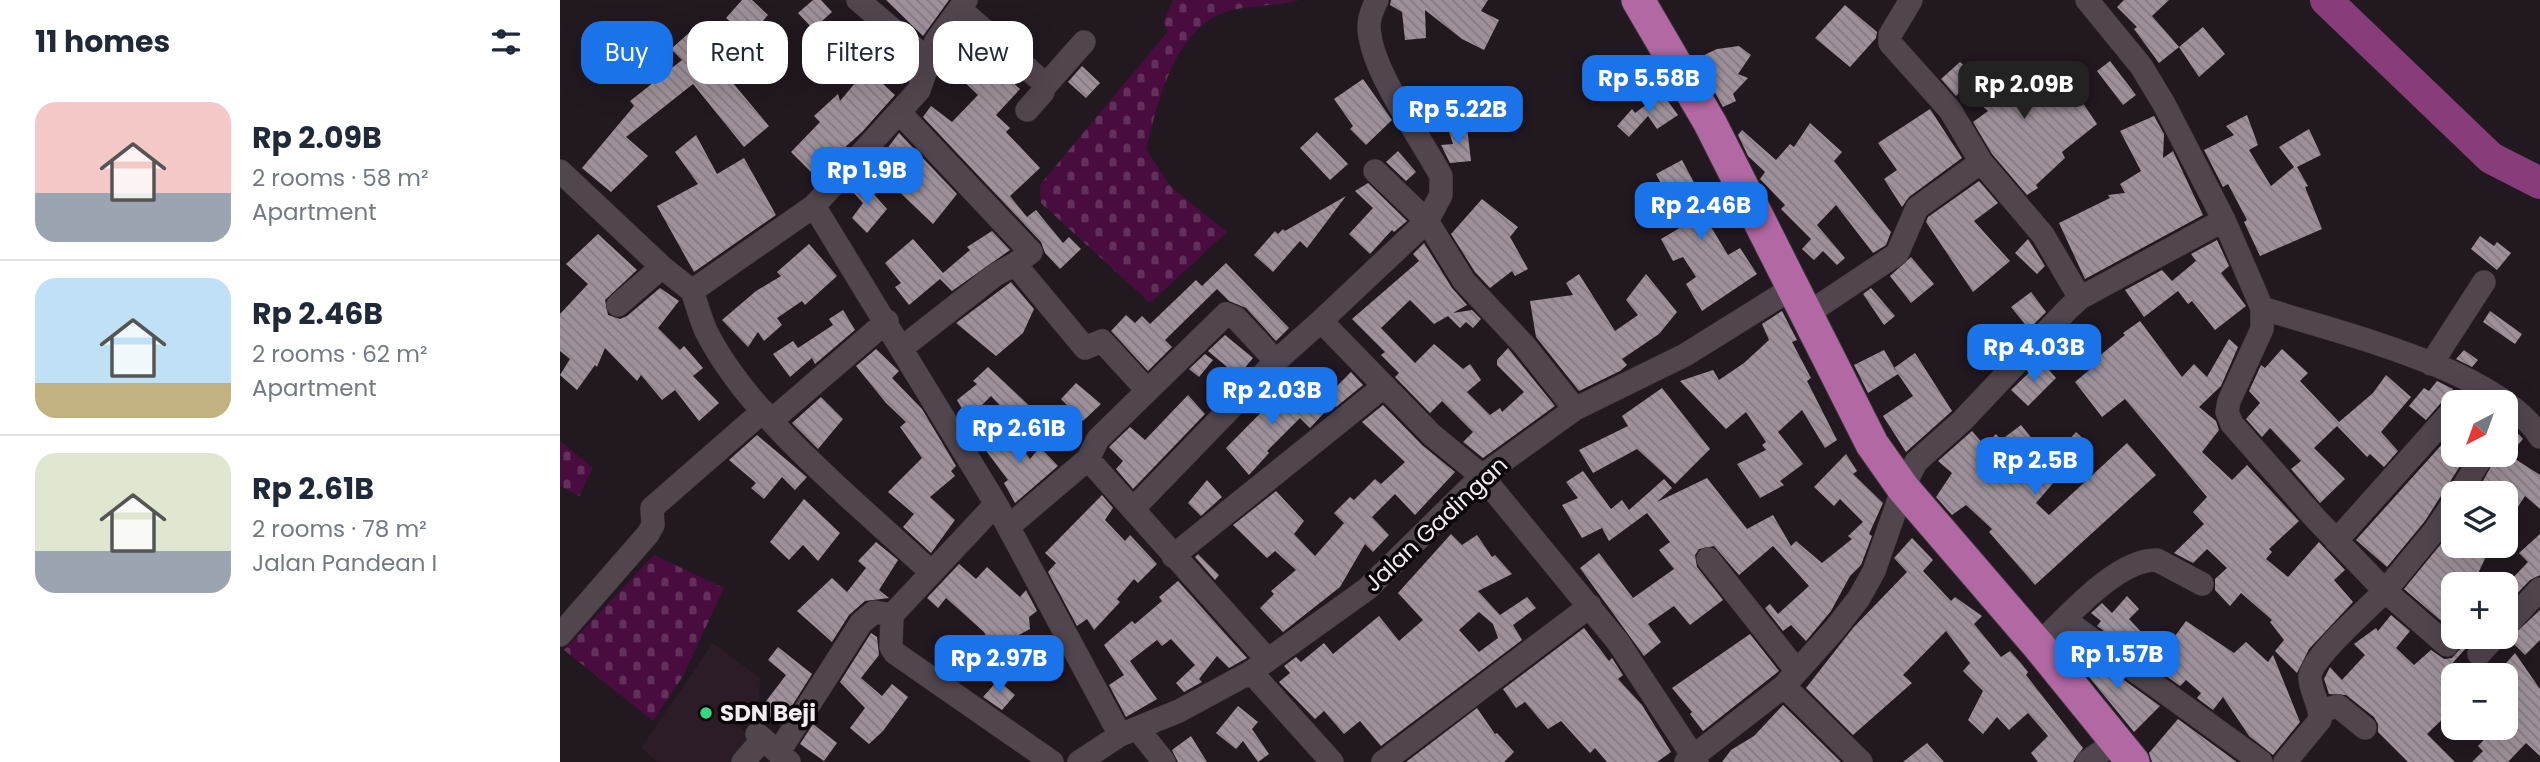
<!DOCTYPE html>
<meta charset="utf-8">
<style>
:root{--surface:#fff;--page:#f2f2f3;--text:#1f2937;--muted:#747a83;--line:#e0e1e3;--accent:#1a73e8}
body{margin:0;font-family:Poppins,sans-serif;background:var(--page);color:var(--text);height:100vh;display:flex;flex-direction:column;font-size:26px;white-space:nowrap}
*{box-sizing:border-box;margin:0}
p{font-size:23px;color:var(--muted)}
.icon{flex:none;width:38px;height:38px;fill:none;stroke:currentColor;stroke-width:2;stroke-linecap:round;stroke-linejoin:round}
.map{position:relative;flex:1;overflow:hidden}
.side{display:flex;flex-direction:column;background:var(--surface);width:560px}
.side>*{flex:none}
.guide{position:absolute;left:21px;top:21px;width:665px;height:63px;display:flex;gap:14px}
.needle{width:46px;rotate:221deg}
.tools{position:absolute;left:1881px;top:390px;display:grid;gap:14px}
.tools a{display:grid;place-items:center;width:77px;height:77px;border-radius:14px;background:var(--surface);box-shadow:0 7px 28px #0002;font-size:35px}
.price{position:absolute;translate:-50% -60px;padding:0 16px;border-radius:14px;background:var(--accent);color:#fff;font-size:23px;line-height:46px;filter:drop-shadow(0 2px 4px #0008)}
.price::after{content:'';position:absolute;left:50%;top:42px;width:21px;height:16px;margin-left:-10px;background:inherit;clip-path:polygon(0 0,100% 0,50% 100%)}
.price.selected{background:#222;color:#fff}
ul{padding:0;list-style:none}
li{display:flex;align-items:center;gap:21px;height:175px;padding:0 35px}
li+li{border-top:2px solid var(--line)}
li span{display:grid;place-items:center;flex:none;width:196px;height:140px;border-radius:21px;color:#555}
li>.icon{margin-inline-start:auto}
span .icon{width:84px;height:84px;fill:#fffc;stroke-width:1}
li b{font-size:30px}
h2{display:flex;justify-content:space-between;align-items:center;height:84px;padding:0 35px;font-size:30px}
.tag{padding:0 24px;border-radius:21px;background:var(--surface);box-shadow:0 7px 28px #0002;font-size:24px;line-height:63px}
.tag.selected{background:var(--accent);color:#fff}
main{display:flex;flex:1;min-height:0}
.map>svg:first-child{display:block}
</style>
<main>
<section class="side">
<h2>11 homes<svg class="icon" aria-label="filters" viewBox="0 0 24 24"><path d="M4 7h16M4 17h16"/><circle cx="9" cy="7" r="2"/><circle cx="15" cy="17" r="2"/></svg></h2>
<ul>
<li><span style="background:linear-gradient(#f6c9c9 65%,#9aa5b1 0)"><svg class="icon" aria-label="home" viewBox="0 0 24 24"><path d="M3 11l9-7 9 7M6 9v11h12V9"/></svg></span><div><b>Rp 2.09B</b><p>2 rooms · 58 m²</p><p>Apartment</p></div></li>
<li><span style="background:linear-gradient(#bfe0f5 75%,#c2b280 0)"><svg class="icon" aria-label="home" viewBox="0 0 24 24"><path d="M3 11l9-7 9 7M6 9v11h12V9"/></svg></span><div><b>Rp 2.46B</b><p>2 rooms · 62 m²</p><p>Apartment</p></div></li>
<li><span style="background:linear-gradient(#dfe7d0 70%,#9aa5b1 0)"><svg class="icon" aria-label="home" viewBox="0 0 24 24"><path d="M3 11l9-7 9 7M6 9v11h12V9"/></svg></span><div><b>Rp 2.61B</b><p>2 rooms · 78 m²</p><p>Jalan Pandean I</p></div></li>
</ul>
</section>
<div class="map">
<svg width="1980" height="762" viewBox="0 0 1980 762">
<defs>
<pattern id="cemetery-stones" width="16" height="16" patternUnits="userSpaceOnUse" patternTransform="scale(1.75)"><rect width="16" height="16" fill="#480c3f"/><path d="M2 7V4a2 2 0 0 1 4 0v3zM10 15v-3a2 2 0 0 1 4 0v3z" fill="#63305b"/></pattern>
<pattern id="building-back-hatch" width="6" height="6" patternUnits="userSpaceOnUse" patternTransform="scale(1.75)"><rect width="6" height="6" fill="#9e919b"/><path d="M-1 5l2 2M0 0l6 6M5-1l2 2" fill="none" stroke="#847a82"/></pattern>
</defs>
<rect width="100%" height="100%" fill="#22181f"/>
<path fill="#2c1c28" d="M153 643 200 678 199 700 178 726 196 743 178 762H97L81 748Z"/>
<path fill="url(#cemetery-stones)" d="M613 0H740C713 8 680 3 654 17 611 41 597 106 586 149L611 187 667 232 590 303 481 203 480 185 608 31 603 23Z
M0 441 33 468 19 496 0 486Z
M94 555 164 588 123 676 93 721 4 650Z"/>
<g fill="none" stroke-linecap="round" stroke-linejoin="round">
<path stroke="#883d7a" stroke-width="32" d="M1766 0 1931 158 1980 183"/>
</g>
<path fill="url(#building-back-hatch)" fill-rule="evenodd" d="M182 0H192L208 15 188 38 166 18Z
M253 0H261L272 12 253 29 238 13Z
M326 0H389L363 36Z
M831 0H928L921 11 939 20 924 50 902 39 865 10 866 38 845 40 842 12 830 5Z
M1564 0H1609L1592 16 1619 47 1599 63 1574 29 1577 27 1557 7Z
M1285 5 1317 32 1316 38 1290 67 1255 38Z
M1643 27 1665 54 1639 77 1619 47Z
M402 29 418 43 408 55 393 41Z
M130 32 209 126 184 147 133 84 66 137 88 156 51 192 22 168 74 106 70 101 122 60 111 49Z
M314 38 340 68 322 83 335 95 302 132 254 175 231 152 260 122 254 116 278 94 280 101 311 64 299 51Z
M1179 46 1191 55 1178 74 1188 78 1173 94 1176 101 1163 107 1136 59 1157 49Z
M416 51 460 89 436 115 450 128 446 132 480 168 450 196 467 217 476 210 503 243 509 237 521 249 500 269 485 253 481 242 363 117 371 106 392 122 418 95 395 73Z
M1550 61 1576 95 1563 105 1537 71Z
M1400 62 1415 75 1425 64 1445 81 1454 73 1476 95 1504 75 1537 124 1502 152 1505 158 1476 185 1478 188 1467 195 1432 154 1413 122 1428 111 1403 89 1396 96 1381 79Z
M522 66 540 83 526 98 508 82Z
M803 79 832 120 806 145 790 129 793 126 774 99Z
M1102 93 1118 115 1097 129 1088 116 1069 137 1057 126 1072 109 1075 113Z
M1370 109 1402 158 1349 197 1342 207 1324 179 1337 170 1318 143Z
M1687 115 1698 145 1689 150 1711 186 1734 167 1719 147 1749 129 1761 155 1737 167 1748 186 1745 187 1762 229 1700 256 1684 222 1687 220 1668 184 1663 187 1644 150 1674 135 1666 126Z
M1594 116 1604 134 1603 158 1613 151 1643 215 1525 279 1499 223 1550 198 1548 195 1565 193 1560 184 1581 171 1560 131Z
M1250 123 1282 152 1274 161 1331 232 1326 245 1313 253 1276 205 1257 225 1285 258 1277 265 1263 251 1254 260 1242 249 1251 239 1221 209 1225 205 1200 179 1205 172 1188 156 1178 135 1182 130 1216 160 1230 144 1234 147Z
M907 127 911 161 890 163 881 145 893 144 888 129Z
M757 132 788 164 770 180 740 148Z
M339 133 397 194 373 224 313 167Z
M136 135 157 174 184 158 216 215 134 272 97 206 138 184 115 152Z
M838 151 856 172 846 181 826 162Z
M1122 160 1148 209 1142 212 1168 255 1180 248 1197 274 1142 311 1126 284 1136 277 1123 257 1113 261 1101 239 1123 226 1096 174Z
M301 180 327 209 307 233 292 218 303 203 291 190Z
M1419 181 1438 203 1414 221 1450 261 1413 292 1366 222 1368 217Z
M808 183 847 221 834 232 832 230 810 254 789 234 813 208 795 191Z
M786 196 747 248 740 241 713 272 694 255 715 231 718 234 723 229 725 231Z
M922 199 958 227 950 237 968 269 955 276 952 271 930 288 915 272 891 234Z
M432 231 450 250 392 291 380 279 349 305 335 287 341 283 325 263 353 239 383 273 410 250 407 247Z
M38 234 77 270 45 300 48 315 60 319 67 316 100 288 119 301 98 328 120 350 124 346 143 368 133 376 159 403 139 421 115 390 102 400 81 375 77 381 45 348 37 367 35 365 17 390 0 375 10 359 0 351V314L28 284 6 264Z
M1920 236 1934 246 1937 242 1951 253 1937 270 1911 249Z
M1468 239 1485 266 1477 274 1455 253Z
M1657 240 1669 266 1661 273 1686 306 1655 330 1632 301 1628 304 1618 291 1584 317 1565 290 1602 270 1612 281 1636 261 1631 254Z
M864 243 892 288 907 305 893 313 912 310 921 319 913 328 906 322 900 328 888 316 874 324 850 300 821 328 855 363 874 344 903 369 910 364 921 380 907 392 930 415 940 408 942 412 964 392 937 365V360L948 348 995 406 923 458 903 442 913 432 882 401 870 413 835 377 839 373 821 355 825 352 792 319 859 261 853 254Z
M249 244 277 276 245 305 242 301 217 318 222 325 204 341 198 332 188 347 162 320 196 291 221 276 217 272Z
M1351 257 1374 284 1351 303 1330 276Z
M666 263 729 328 716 341 686 308 669 301 657 289 605 340 612 347 588 371 551 331 566 315 575 323 582 316 590 324 636 280 642 286Z
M1019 274 1055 331 1078 315 1066 300 1086 274 1117 312 1099 334 1062 359 1067 365 1060 371 1019 391 976 337 970 301 1013 295 1006 283Z
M451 282 474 309 463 333 436 356 396 323Z
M1311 288 1335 316 1324 325 1303 294Z
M1471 292 1486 312 1469 329 1451 307Z
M283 310 295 330 255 364 252 358 230 377 213 354 233 341 238 348 273 325 269 319Z
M1222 311 1237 340 1232 342 1251 378 1247 381 1277 440 1265 448 1242 410 1218 432 1243 464 1220 481 1224 485 1200 498 1177 464 1206 450 1202 445 1206 442 1186 412 1166 429 1120 381 1153 370 1159 380 1184 363 1209 340 1202 324Z
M1930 311 1962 334 1955 344 1923 322Z
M1580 321 1622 377 1634 364 1647 377 1669 339 1678 347 1661 386 1639 407 1656 421 1659 430 1642 452 1672 480 1687 465 1739 521 1709 549 1712 552 1706 559 1728 577 1759 542 1785 570 1774 580 1793 602 1749 649 1737 673 1715 651 1724 640 1710 622 1712 620 1681 593 1670 606 1655 590V579L1667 568 1647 549 1633 563 1614 553 1644 524 1633 512 1647 497 1565 399 1542 417 1515 382 1541 360 1538 357 1565 335 1563 333Z
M665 335 693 358 678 376 648 351Z
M316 349 339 371 332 378 362 409 396 466 391 471 395 476 370 497 395 520 371 553 343 527 354 514 328 492 362 458 340 427 346 422 326 403 296 366Z
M1722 349 1748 373 1740 381 1779 422 1813 393 1826 375 1851 397 1821 432 1838 451 1824 467 1810 454 1807 457 1777 426 1754 448 1785 479 1760 503 1731 469 1741 461 1710 428 1702 437 1686 419 1700 403 1689 391 1701 365 1705 368Z
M1324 350 1338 374 1308 393 1294 365Z
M1904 350 1918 360 1912 367 1896 359Z
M1355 353 1392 411 1346 452 1323 416 1353 396 1334 368Z
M645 354 653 360 639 377 629 369Z
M1481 361 1496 378 1468 406 1451 390Z
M428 367 473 409 459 425 431 396 408 419 397 400 417 384 413 381Z
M791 372 803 385 776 407 766 397Z
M1877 381 1893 389 1866 420 1849 406 1864 388 1869 391Z
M516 383 541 404 523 421 501 399Z
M727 386 735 392 738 388 764 413 750 428 740 418 707 451 709 453 689 475 666 448Z
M1102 388 1150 449 1115 484 1077 449 1033 473 1019 450 1068 426 1062 416Z
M628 395 645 414 573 489 556 469 563 461 549 447 570 427 585 440Z
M261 397 283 419 258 449 232 423Z
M823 405 862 445 895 472 855 515 835 494 812 517 829 535 813 552 805 544 780 587 723 632 700 608 714 594 711 591 736 570 715 551 707 558 673 525 716 491 744 521 734 534 755 556 784 523 774 513 790 497 794 500 815 479 821 484 845 462 802 422Z
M1948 422 1963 439 1949 455 1980 475V509L1965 496 1946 525V494H1916L1937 455H1946Z
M1461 425 1501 474 1476 503 1489 515 1567 443 1596 475 1475 585 1429 532 1432 529 1406 505 1392 515 1376 497 1392 473 1378 461 1412 431 1424 445 1436 434 1441 440Z
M449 429 470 459 480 447 498 466 455 503 444 483 448 480 424 448Z
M1894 431V455H1907L1865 521 1827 567 1796 540Z
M1516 432 1529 444 1520 454 1507 442Z
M197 435 247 477 235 490 222 477 204 499 191 488 196 483 169 460Z
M1286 454 1297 471 1293 474 1323 503 1309 534 1312 536 1301 565 1290 576 1271 611 1246 641 1231 625 1223 631 1205 608 1210 604 1218 614 1249 586 1213 546 1179 575 1154 546 1139 549 1135 555 1137 567 1163 600 1130 625 1114 606 1088 624 1101 642 1084 656 1020 568 1039 553 1073 598 1114 569 1099 550 1110 542 1087 513 1049 541 1042 528 1022 538 1002 505 1018 498 1006 482 1023 471 1051 509 1062 500 1069 510 1104 479 1112 488 1097 502 1147 478 1187 529 1213 515 1231 546 1236 541 1262 563 1292 539 1288 536 1303 522 1280 499 1274 506 1254 487Z
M647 480 662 497 641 516 628 503Z
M542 495 553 508 545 520 565 541 570 535 597 564 578 583 574 579 557 599 560 602 534 630 527 619 517 626 488 572 496 563 485 553Z
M244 499 280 533 258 561 243 545 229 560 210 542Z
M1894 528V546H1931L1913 584H1894V632L1844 589Z
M891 534 902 545 917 535 932 557 935 555 952 574 918 591 940 615 967 597 976 608 953 625 962 640 821 746 800 721 784 734 764 711 755 719 719 682 730 673 724 666 736 657 741 662 764 643 773 654 819 616 839 641 863 620 838 593ZM919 612 933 624 938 638 919 652 899 630Z
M1980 534V575L1970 580 1946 605V585L1968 562 1959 553Z
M1352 538 1373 560 1363 571 1391 601 1395 597 1422 616 1414 624 1441 657 1450 651 1460 662 1468 672 1466 675 1523 748 1513 762H1478L1471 753 1488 736 1468 713 1449 730 1437 717 1423 734 1408 720 1423 691 1403 671 1410 663 1386 631 1343 675 1352 683 1293 735 1246 688 1293 628 1347 572 1334 558Z
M316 542 338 560 319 590 329 598 305 601 289 615 272 642 237 611 272 578 287 592 306 568 298 561Z
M638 554 659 575 655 580 635 557Z
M399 564 416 579 427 567 460 597 466 590 477 611 469 617 470 629 433 649 424 632 386 598 378 608 367 598Z
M618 581 687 658 669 668 657 656 639 679 642 682 624 692 616 683 635 665 611 639 602 646 597 640 570 661 597 699 566 717 549 685 564 675 544 645 572 621 575 624 602 601 599 597Z
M1567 596 1579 609 1569 619 1602 654 1626 621 1674 653 1686 642 1708 662 1713 655 1740 722 1713 755 1689 736 1663 697 1653 710 1637 698 1641 693 1626 680 1620 686 1537 626 1541 621 1531 613 1542 603 1552 613Z
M1980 610V640L1965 655 1949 639Z
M1831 615 1850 631 1836 648 1854 665 1871 650 1884 659 1892 658 1901 648 1898 637H1916L1889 667 1894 673V708L1867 734 1895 762H1848L1818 732V724L1814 717 1786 695 1769 694 1764 679 1770 667 1782 680 1805 655 1794 644 1816 628 1818 631Z
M1024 628 1049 661 1052 658 1063 675 1058 679 1082 705 1111 752 1097 762H1047L1035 748 1030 753 1001 721 988 729 965 702 956 708 943 689Z
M311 633 317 637 319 655 301 678 322 696 332 684 348 697 323 731 309 744 290 728 305 708 280 682Z
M1190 634 1219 671 1143 731 1130 714 1132 712 1112 688Z
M218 647 252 674 220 725 200 709 226 675 208 660Z
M1518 647 1600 706 1574 732 1511 655Z
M1955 653 1980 689V756L1966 743 1948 762H1912L1923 751 1918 746 1935 728H1946V676H1935Z
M438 680 455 695 442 710 423 697Z
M1223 705 1281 762H1162L1171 750 1194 736Z
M678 706 698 722 692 729 709 754 698 762 683 741 676 749 656 733Z
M917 708 935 734 937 733 954 752 944 762H846Z
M1618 719 1677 762H1592L1589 753Z
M253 724 277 743 264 761 240 744Z
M631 736 647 762H618L612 750Z
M1367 743 1384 762H1343Z"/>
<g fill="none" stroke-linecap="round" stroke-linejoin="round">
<g stroke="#393237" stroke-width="24">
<path id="minor" d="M298 0 367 59
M817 0C811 12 807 23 810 36 816 77 861 138 881 176V195L867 221 761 321 872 435 922 476 1058 642 1137 762
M1351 0 1330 35V43L1390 110 1421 162 1483 235 1520 298
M1527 0 1581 66 1604 104 1664 220 1702 308V329L1669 401 1667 412 1672 424 1755 518 1825 591C1809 608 1751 657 1750 677 1750 692 1761 705 1760 720L1725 762
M400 9 485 84 483 92 467 110
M485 86 524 42
M339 112 471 252 455 264 525 348 542 341 587 390
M0 171 102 267 132 291 254 206 359 90 376 41 406 0
M815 171 867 221 904 281 964 345 1015 409
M254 206 436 504 560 735
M132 291C137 304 140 318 146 331 189 418 300 505 371 572
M58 305 102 267
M1702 308C1778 333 1938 369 1980 437
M1247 314 1337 254 1357 208 1421 162
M343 347 435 275 455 264
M1871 364 1924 282
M212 420 327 321
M528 459 707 659
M1899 494 1923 455
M573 509 716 361 761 321
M448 527 528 459 538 439 666 314 676 318 716 361
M1776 541 1894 409
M613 556 823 387
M1148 559 1237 671
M332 615 331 647 335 653 492 762
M1505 620 1701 762
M1946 626 1980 589
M0 635 88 534 93 525 92 508 203 411
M1478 645C1507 618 1556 559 1597 560L1642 584
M1887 645 1825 591 1876 529 1894 502
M1919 654 1935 637
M691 672 772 762
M1224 686 1301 762
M1760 711 1778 706 1805 728
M577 728 604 762
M197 734 229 762
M218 753 301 623 314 612 332 615 436 504
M183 762 203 739
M519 762 560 735 619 711 691 672 807 589 922 476 1015 409 1125 355 1234 287
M823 762 1030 606
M1126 762 1224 686 1275 629 1299 598 1314 571 1343 488 1356 462 1402 421 1507 310 1520 298 1664 220
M1527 762 1556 741"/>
</g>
<g stroke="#393237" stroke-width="35">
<path id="highway" d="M1078 0 1150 123 1312 444 1343 488 1478 645 1573 762"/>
</g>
<use href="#minor" stroke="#51454e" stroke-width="23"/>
<use href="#highway" stroke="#b268a3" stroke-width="33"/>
</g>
<circle fill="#32d882" stroke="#090508" stroke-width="2.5" cx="146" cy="713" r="7"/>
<g text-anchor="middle" stroke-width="7" stroke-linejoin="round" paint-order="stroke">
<g font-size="23" fill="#f3ebf1" stroke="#090508">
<text transform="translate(876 524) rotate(-43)" y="8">Jalan Gadingan</text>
</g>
<g font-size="23" font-weight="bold" fill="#f3ebf1" stroke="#090508" text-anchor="start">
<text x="160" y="721">SDN Beji</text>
</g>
</g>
</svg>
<div class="tools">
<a><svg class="needle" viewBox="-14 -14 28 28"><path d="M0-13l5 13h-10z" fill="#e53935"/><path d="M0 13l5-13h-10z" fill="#747a83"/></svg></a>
<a><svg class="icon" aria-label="layers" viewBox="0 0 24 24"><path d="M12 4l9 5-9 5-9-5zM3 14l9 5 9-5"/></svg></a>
<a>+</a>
<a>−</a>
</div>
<b class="price" style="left:1089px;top:115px">Rp 5.58B</b>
<b class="price selected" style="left:1464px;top:121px">Rp 2.09B</b>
<b class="price" style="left:898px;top:146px">Rp 5.22B</b>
<b class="price" style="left:307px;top:207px">Rp 1.9B</b>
<b class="price" style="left:1141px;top:242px">Rp 2.46B</b>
<b class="price" style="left:1474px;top:384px">Rp 4.03B</b>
<b class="price" style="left:712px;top:427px">Rp 2.03B</b>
<b class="price" style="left:459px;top:465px">Rp 2.61B</b>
<b class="price" style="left:1475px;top:497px">Rp 2.5B</b>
<b class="price" style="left:1557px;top:691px">Rp 1.57B</b>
<b class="price" style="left:439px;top:695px">Rp 2.97B</b>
<div class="guide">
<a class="tag selected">Buy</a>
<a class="tag">Rent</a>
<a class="tag">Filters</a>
<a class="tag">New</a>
</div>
</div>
</main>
